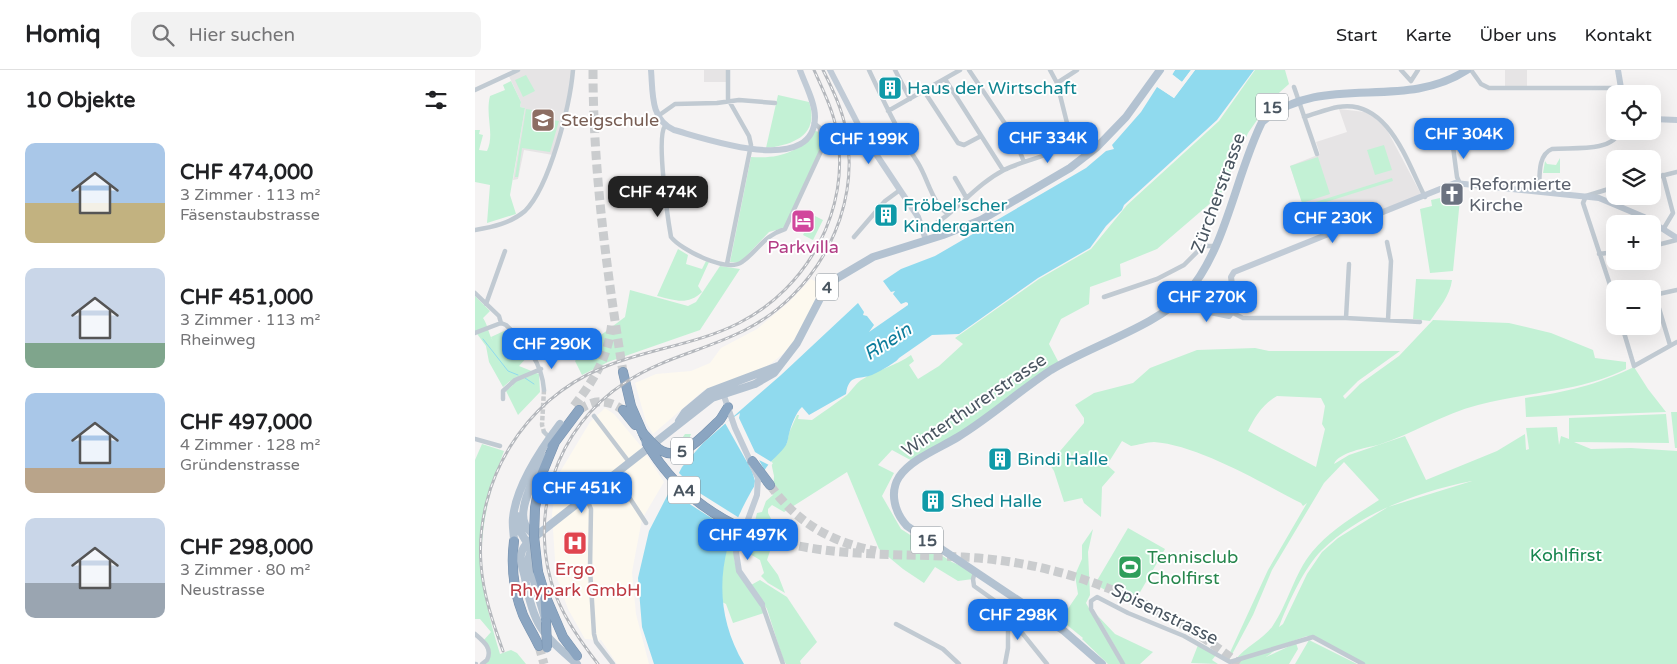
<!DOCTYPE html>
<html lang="de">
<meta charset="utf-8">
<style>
:root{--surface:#fff;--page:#f2f2f2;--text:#202124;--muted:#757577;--line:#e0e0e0;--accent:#1a73e8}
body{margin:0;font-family:"Varela Round",sans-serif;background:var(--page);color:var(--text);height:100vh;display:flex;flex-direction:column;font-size:19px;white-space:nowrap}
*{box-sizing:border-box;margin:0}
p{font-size:16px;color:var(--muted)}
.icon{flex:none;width:28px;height:28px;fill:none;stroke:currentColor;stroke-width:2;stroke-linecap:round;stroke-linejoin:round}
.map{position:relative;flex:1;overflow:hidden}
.panel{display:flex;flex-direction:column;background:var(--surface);width:475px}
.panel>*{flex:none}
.controls{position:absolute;left:1131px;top:15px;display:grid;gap:10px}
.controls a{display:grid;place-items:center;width:55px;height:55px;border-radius:10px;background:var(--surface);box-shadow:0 5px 20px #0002;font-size:25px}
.price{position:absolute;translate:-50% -42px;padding:0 11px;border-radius:10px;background:var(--accent);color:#fff;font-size:16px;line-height:32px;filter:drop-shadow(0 1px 2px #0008)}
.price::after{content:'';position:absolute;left:50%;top:30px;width:15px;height:11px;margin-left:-8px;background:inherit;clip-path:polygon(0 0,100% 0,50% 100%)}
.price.on{background:#222;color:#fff}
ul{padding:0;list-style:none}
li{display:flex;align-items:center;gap:15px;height:125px;padding:0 25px}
li span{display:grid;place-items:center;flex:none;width:140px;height:100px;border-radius:10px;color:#555}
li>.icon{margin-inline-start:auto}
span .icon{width:60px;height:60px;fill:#fffc;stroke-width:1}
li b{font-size:21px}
h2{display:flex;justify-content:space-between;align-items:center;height:60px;padding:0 25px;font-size:21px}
header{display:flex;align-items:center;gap:30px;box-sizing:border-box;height:70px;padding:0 25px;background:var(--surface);border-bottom:1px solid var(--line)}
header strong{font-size:24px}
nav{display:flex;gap:28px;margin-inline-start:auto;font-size:18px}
.search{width:350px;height:45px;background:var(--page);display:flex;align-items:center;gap:12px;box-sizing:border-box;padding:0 18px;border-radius:10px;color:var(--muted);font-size:19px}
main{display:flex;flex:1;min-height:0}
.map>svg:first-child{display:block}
</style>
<header>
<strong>Homiq</strong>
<div class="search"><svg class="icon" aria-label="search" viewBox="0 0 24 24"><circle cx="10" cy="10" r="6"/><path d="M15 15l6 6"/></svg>Hier suchen</div>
<nav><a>Start</a><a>Karte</a><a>Über uns</a><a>Kontakt</a></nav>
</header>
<main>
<section class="panel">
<h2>10 Objekte<svg class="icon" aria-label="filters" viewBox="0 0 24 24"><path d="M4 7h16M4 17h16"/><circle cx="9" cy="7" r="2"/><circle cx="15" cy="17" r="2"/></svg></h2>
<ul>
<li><span style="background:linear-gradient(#a9c7e8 60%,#c2b280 0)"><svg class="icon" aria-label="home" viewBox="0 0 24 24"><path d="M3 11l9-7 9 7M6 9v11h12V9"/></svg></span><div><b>CHF 474,000</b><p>3 Zimmer · 113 m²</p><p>Fäsenstaubstrasse</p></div></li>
<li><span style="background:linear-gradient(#c9d6e8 75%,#7fa58c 0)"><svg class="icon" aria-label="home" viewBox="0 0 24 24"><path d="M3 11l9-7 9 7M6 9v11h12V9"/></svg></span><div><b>CHF 451,000</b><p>3 Zimmer · 113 m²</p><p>Rheinweg</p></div></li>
<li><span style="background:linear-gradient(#a9c7e8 75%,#b9a48a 0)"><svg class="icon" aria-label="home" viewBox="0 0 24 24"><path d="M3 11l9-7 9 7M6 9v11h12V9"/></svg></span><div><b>CHF 497,000</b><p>4 Zimmer · 128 m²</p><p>Gründenstrasse</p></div></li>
<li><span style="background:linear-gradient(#c9d6e8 65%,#9aa5b1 0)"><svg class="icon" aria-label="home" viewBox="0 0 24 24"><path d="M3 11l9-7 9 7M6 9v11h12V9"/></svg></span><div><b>CHF 298,000</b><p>3 Zimmer · 80 m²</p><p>Neustrasse</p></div></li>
</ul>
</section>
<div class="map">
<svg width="1202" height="594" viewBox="0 0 1202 594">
<rect width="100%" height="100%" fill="#f5f3f3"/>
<path fill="#fdf9ef" d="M336 209 347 215 346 224 325 266 308 284 286 301 229 320 178 364 171 352 160 313 181 304 216 301 235 293 246 278 282 259 313 233Z
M130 338 139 344 165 375 189 412 167 449 157 502 161 544 174 594H142L126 570 110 569 93 539 81 505 77 444 82 407 115 352Z"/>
<path fill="#e6e4e5" d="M43 0H98L97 13 78 85 49 80 43 109 38 110 50 38 45 37 46 32 33 4Z
M229 0H252L251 12H229Z
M1030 0H1052V17H1030Z
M864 39 890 42 900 48 911 58 947 126 853 163 845 136 830 140 815 96 845 84 841 72 872 62Z"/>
<path fill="#c3f1d5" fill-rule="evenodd" d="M780 0H810L814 14 796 30 773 63 746 124 682 179 645 194 646 206 615 217 614 234 586 249 574 274 585 295 441 393 417 380 403 395 419 403 407 426 426 459 477 492 500 502 498 509 483 511 460 497 449 513 428 499 404 479 372 402 309 442 297 435 293 439V443L302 460 292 490 303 505 310 523 293 513 286 506 289 503 285 490 275 484V475L286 480 293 474 296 455 280 451 282 443 287 442 291 431 298 425 299 406 296 392 312 373 314 363 322 345H324L323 349 337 350C348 342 360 334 372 325 377 320 382 312 388 309 403 299 421 296 436 285L439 291 434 295 443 309 464 296 488 274 480 268 564 209 616 179 652 135 744 51Z
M51 5 60 21 48 27 40 10Z
M36 11 46 32 45 37 50 38 35 125 41 144 12 153 15 115 0 112V60H5L4 64 8 65 4 80 12 81C20 64 10 46 15 26L30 20 28 15Z
M303 25 334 32C345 65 318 75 291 78Z
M51 39 57 40 56 47 84 51 75 82 47 78 43 107H40Z
M340 61 345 62 346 80 309 158 294 162 265 193 255 192 276 87C302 89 325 83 340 61Z
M909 75 917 100 900 105 892 80Z
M843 87 855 124 827 133 815 96Z
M1085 88V103H1068L1070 91 1072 94 1081 95Z
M917 108 918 111 832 138 831 135Z
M965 128 966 132 985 129 978 201 955 203 945 139 957 136 956 130Z
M338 145 348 150 338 170 328 165Z
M203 179 213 185 211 194 227 199 231 191 234 192 223 216 227 222C212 236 200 230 182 226Z
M245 196 265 199 225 260 133 292 107 305 100 291 114 274 150 247 155 220 213 236 221 232Z
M941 209 977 210C975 226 964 238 955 251L938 249Z
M0 226 15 241 8 248C13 255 13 263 18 271L16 267 29 261 46 277 53 286 44 296 64 304 65 322 43 345 31 321 38 315 35 311 28 317 14 292 11 276 0 261Z
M958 250 1034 253 1076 263 1118 280 1120 288 1151 292V299C1101 323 1055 321 1003 335 968 344 937 364 903 375 891 378 864 382 859 394L874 385 930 366 951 410 1022 381 1050 364 1051 380 1054 379 1051 358 1082 357 1084 375 1086 366 1094 369V348L1191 344 1194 373 1099 372 1116 379 1156 378 1202 381V594H890L832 566 809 574 791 587 821 573 823 579 814 594H758L766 591 760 590C770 577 787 570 797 557 813 534 819 504 837 482 855 460 880 446 904 430L869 392 849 413 797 500 778 545 754 590 752 589 793 500 832 433 828 436 826 433C787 413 723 375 679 372 672 372 663 375 656 376L647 371 632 395 640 402 627 417 626 447 609 433 607 428 589 432 579 401 573 392 580 387 609 353V348L600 335 619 323 658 313 675 298 722 280 780 278 794 281H925L883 311 868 326 870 329 885 314 924 286ZM802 326 846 328 850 336 847 354 850 359 841 397 773 361C780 346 788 334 802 326ZM997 411 913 437 863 468 847 482 832 504 808 554 804 557C812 535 830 496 847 480 885 443 945 421 997 411Z
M1159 297 1173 319 1191 342 1051 347 1050 328C1091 322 1122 315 1159 297Z
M1196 342H1202V378H1200Z
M210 364H216L207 388 198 381Z
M7 374 29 381C0 460 0 503 25 584L36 580 42 583 51 594H7L14 587 8 571 16 562 5 549H0V390Z
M653 458 690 479 657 536 620 514Z
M618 459 613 482 615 525 611 533 646 594H633L607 569 608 568 592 555 590 543 603 524 600 505 607 489V475Z
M257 465 262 468C250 505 278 514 289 543L258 553 251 534 247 532C244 509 248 487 257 465Z
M285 510 312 527 342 572 325 591 326 594H311L308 589 292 539 276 515Z
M622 545 640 564 678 582 665 594H650Z
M834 570 882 594H820Z
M723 575 741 585 737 590 743 594 716 593Z"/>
<path fill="#90daee" d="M700 0H716L707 12 697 4Z
M720 0H779L742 50 649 135 647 140 631 156 615 178 563 208 484 264 457 265 424 288C422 292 402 303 397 305 384 310 374 303 371 324L334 345 327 337C321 342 316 356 314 364 313 368 313 371 311 375 306 383 297 389 291 398 249 459 229 526 269 594H179L167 557 163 508 174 461 207 397 228 373 306 305 383 233 389 242 388 245 392 246 399 255 394 262 433 235V233L431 232 426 234 418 224 420 221 416 222 408 211 426 199 460 186 611 98 631 81 639 79 637 75 666 42 682 17 699 28Z"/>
<path fill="#f5f3f3" d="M697 0H700L697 5 707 12 716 0H720L699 28 683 17 684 15 698 25 687 15Z
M265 343 264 348 280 382 298 393 296 396 284 390 291 403 278 423 280 411 277 401 250 353Z
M202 401 223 422 266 449 260 463 216 435 195 415Z"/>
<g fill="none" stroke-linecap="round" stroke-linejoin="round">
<path stroke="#90daee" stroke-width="1" d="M8 269 33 301 43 305
M50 308 59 314"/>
<path stroke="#caccce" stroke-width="4.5" stroke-dasharray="4.5 2" stroke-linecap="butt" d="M69 320 67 355 69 362"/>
<path stroke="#caccce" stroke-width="9" stroke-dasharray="9 4.5" stroke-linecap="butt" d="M118 0C118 101 132 203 148 302
M99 336C120 308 133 288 137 252
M104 340C119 329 133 329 148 340
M295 415C322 453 356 472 401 481
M285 466C351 488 419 483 488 487 589 492 685 531 764 594
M64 576 69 594"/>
<g stroke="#7690ad" stroke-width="10">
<path id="highway" d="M148 302 156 336 170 368
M148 340 160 355
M245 350 253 337
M77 376 104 340
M277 391 295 415
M60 438 66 406 80 372
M39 471C36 495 39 522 48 545 53 556 59 565 64 576
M63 502 70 525 71 552
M70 525 88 567 102 586"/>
</g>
<path stroke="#c1cad2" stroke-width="4.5" d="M394 0C409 32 424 64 443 93 453 109 457 133 473 144
M420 0 435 29
M494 0 539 67 549 92
M575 0 582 13 596 69 612 86
M926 0 936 11 943 0
M996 0 1006 14 1014 18H1145
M470 9 528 100
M582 13 602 0
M819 17 842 84
M0 20 43 0
M449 21 483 73 489 75 506 66
M413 41 485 0
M183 46 200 34 242 33 264 30 300 33
M829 47C840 44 852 39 863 37 913 28 932 92 950 127
M190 56C181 67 193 150 196 167 206 180 252 203 267 192 284 180 288 166 310 159L347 79 345 58 339 53
M977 69 982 107 985 114
M1188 105 1198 143 1189 158
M480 108 491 127
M1178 108 1202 102
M1140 117 1111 126 1108 133 1140 230
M1064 122C1065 107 1062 85 1077 79 1097 77 1137 83 1145 61
M0 160C18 157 36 153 50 141 75 116 95 35 98 0
M449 160C479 146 498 116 529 100 551 89 578 87 596 69
M379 167 410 131 425 120
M912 172 916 191 913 250
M1178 176 1202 170
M1124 184 1140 182
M252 194 276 75 274 66 253 29V0
M0 223 24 246 26 253
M1179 225 1202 220
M1180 225 1195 275
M629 227 682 209 709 195 728 176H740
M11 234 30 181
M758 243 768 248H871L945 252
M871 248 874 194
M1147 256 1159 296 1202 272
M0 263 26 253 31 255C51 274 67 292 69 320
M28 329V321L40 310 66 299
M119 346 154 392
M69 362 75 368
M0 369 25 376
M139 404 171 453
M111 427 116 439 115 499 119 564 121 572 138 594
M500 502 498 509 499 516 523 533 572 594
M287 534 308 594
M421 554 468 579 484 594
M0 564C8 571 18 578 12 590L7 594
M0 594H1
M530 594 533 578V544
M648 594 616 539V531L622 527 653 543 709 566 755 592 838 567 888 594"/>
<path stroke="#c1cbd6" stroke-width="6" d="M176 0C178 23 175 49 199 60 229 68 339 108 340 47 340 32 330 14 325 0
M355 0 389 66 443 147 451 170
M1143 0 1147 24
M1178 49 1202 50
M712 223 735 242 754 246 760 237 756 207 759 202 980 113 1124 128 1169 147 1202 168
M248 323 260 358 283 408 282 425 261 482 264 501 287 534"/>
<path stroke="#b3c2d1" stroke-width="8" d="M204 351 210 342 234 322 303 296
M42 446 44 459 52 473
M60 467C57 463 52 459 50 454 42 438 62 402 70 387
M39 471C39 464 37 456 38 448 41 416 66 379 85 354
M53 491 69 545
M52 494 59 469
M102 594C67 564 58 555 50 508 47 494 41 486 52 473L237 328 280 314 299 303 322 273 349 221 359 210 398 187 468 165 506 150 595 98 622 77 651 47 685 0
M627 594 589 561 432 456C420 443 414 423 424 407 436 389 465 378 483 367 516 347 544 321 576 300 615 276 684 255 713 222 751 179 761 104 787 52 849 0 926 43 992 0"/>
<use href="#highway" stroke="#8ba5c1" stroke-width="9"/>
<g stroke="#b5b8bd" stroke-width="3">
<path id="rail" d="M28 581C18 553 8 524 6 494 0 411 49 330 127 298 171 279 221 275 264 253 333 218 376 139 362 62 358 40 348 20 339 0
M123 594C107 573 91 551 81 526 51 448 80 357 151 312 187 288 231 280 270 260 341 224 387 141 371 60 367 39 358 20 348 0"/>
</g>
<use href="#rail" stroke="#fff" stroke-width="1" stroke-dasharray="4" stroke-linecap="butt"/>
<g stroke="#7690ad" stroke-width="10" stroke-linecap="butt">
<path id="highway-bridge" d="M167 362C173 368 179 377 187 381 208 392 231 362 245 350
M171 372C197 417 237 448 285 466
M60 438 59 466 63 502
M71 552 72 578"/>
</g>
<use href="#highway-bridge" stroke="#8ba5c1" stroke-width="9"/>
</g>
<defs>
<g id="building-square" transform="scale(1.25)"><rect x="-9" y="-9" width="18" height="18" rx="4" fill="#0f9aa8" stroke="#fff"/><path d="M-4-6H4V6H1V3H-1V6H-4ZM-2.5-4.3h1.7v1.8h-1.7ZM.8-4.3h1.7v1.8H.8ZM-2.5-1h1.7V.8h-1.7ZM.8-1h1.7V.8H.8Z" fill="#fff"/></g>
<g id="school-square" transform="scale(1.25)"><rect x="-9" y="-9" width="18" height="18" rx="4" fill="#8d6e63" stroke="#fff"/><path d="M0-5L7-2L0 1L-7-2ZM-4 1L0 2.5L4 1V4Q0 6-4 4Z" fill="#fff"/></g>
<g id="church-square" transform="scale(1.25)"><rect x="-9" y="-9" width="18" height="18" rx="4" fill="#6b7280" stroke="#fff"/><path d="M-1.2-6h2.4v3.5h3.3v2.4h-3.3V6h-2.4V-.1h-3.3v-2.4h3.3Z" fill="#fff"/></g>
<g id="hotel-square" transform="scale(1.25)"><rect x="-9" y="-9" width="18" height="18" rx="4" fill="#d1479c" stroke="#fff"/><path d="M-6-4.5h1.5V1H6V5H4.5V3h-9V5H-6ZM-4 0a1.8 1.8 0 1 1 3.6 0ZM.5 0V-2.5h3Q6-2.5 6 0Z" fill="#fff"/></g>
<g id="hospital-square" transform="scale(1.25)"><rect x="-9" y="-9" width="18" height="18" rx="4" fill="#e0444e" stroke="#fff"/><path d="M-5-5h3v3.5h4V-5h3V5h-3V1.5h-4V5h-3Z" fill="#fff"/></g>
<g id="stadium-square" transform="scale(1.25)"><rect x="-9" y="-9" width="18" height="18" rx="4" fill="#2e9e5b" stroke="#fff"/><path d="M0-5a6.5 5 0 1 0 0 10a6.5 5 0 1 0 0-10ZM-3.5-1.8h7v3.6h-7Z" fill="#fff"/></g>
</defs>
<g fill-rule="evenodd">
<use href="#building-square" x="415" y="18"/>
<use href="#school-square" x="68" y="50"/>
<use href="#church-square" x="977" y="124"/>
<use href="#building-square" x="411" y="145"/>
<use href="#hotel-square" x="328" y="151"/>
<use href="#building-square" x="525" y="389"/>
<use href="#building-square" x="458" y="431"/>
<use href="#hospital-square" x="100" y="473"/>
<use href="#stadium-square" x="655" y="497"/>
</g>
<g text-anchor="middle" stroke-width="4" stroke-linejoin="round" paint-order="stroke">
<g fill="#fff" stroke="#808990" stroke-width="1">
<rect x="781" y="23.5" width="32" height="27" rx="4"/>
<rect x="341" y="203.5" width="22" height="27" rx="4"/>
<rect x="196" y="367.5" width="22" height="27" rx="4"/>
<rect x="193" y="406.5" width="32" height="27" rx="4"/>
<rect x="436" y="456.5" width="32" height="27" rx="4"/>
</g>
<g font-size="16" font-weight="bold" fill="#4a5661">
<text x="797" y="43">15</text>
<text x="352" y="223">4</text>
<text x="207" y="387">5</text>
<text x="209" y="426">A4</text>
<text x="452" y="476">15</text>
</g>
<g font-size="18" fill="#0d838f" stroke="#fff" text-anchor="start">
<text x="432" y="24">Haus der Wirtschaft</text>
<text x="428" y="141">Fröbel’scher<tspan x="428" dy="21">Kindergarten</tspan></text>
<text x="542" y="395">Bindi Halle</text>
<text x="476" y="437">Shed Halle</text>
</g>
<g font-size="18" fill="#785e54" stroke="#fff" text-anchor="start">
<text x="86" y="56">Steigschule</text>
</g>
<g font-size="18" fill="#5b616d" stroke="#fff" text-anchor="start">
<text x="994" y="120">Reformierte<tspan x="994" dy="21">Kirche</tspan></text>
</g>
<g font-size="18" fill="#4a5661" stroke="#fff">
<text transform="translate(743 123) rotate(-70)" y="6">Zürcherstrasse</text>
<text transform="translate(499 335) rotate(-34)" y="6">Winterthurerstrasse</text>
<text transform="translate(690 544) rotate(26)" y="6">Spisenstrasse</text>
</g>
<g font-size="18" fill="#b23c85" stroke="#fff">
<text x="328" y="183">Parkvilla</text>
</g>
<g font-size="18" fill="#17864f" stroke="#fff">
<text x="1091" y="491">Kohlfirst</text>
</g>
<g font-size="18" fill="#27864d" stroke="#fff" text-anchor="start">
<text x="672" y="493">Tennisclub<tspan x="672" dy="21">Cholfirst</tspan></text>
</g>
<g font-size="18" fill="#be3a42" stroke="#fff">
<text x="100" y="505">Ergo<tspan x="100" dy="21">Rhypark GmbH</tspan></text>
</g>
<g font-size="19" font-style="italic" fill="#0c7c9b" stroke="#fff">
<text transform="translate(412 271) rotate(-33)" y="7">Rhein</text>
</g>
</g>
</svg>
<div class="controls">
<a><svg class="icon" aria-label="locate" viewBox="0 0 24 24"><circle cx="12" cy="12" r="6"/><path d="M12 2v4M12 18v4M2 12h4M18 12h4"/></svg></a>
<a><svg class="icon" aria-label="layers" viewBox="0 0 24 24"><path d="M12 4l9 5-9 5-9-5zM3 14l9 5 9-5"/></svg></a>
<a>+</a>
<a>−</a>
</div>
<b class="price" style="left:989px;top:90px">CHF 304K</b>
<b class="price" style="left:573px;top:94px">CHF 334K</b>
<b class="price" style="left:394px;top:95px">CHF 199K</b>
<b class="price on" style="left:183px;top:148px">CHF 474K</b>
<b class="price" style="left:858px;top:174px">CHF 230K</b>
<b class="price" style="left:732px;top:253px">CHF 270K</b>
<b class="price" style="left:77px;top:300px">CHF 290K</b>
<b class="price" style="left:107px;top:444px">CHF 451K</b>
<b class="price" style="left:273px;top:491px">CHF 497K</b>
<b class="price" style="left:543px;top:571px">CHF 298K</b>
</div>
</main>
